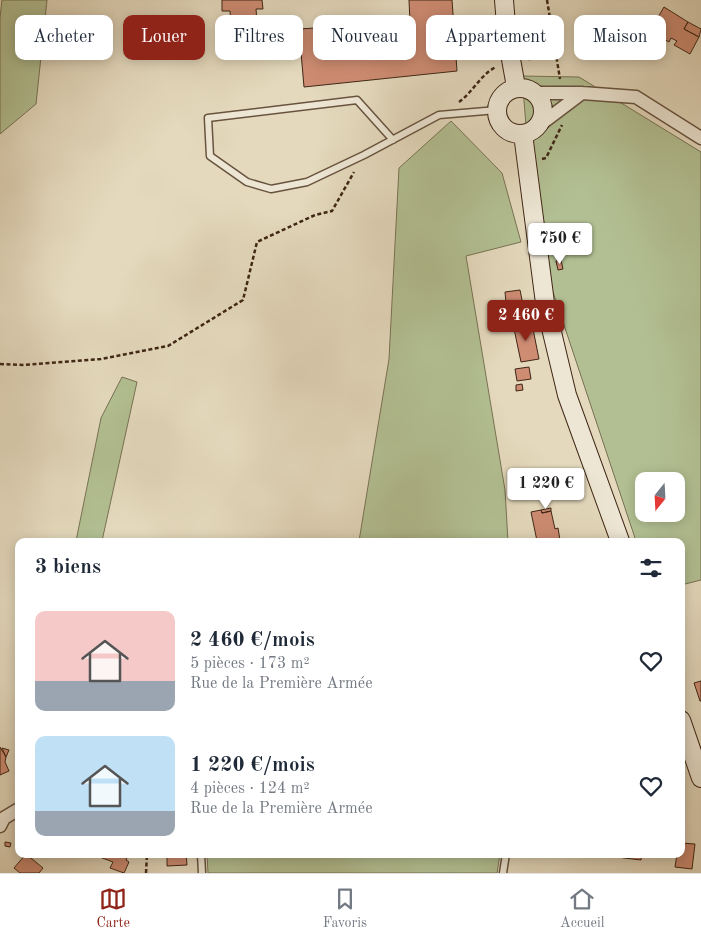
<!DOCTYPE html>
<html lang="fr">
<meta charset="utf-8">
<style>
:root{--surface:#fff;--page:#f6f6f7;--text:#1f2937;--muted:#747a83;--line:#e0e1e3;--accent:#8f2418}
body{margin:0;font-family:"Old Standard TT",serif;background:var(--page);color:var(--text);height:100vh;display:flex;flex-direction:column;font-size:19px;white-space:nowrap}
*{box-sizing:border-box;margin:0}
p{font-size:16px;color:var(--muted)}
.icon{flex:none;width:28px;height:28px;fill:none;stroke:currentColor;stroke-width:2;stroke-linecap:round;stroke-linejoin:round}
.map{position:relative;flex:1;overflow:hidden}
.sheet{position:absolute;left:15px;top:538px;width:670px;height:320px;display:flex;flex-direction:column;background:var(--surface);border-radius:10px;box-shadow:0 2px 12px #0003}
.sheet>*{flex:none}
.hud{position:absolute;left:15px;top:15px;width:671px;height:45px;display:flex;gap:10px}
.needle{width:32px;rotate:198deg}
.fabs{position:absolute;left:635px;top:472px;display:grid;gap:10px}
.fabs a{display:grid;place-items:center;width:50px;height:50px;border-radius:10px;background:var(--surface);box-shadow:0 2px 12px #0003;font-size:25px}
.price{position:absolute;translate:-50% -42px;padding:0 11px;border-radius:5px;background:#fff;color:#222;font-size:16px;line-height:32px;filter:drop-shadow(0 1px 2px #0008)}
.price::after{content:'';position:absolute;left:50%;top:30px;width:15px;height:11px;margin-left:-8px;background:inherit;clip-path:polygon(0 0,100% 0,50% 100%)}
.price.active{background:var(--accent);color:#fff}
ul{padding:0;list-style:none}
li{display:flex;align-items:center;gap:15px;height:125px;padding:0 20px}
li span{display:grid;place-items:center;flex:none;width:140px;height:100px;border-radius:10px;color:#555}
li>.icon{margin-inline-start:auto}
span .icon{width:60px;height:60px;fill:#fffc;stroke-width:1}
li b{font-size:21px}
h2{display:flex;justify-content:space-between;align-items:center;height:60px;padding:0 20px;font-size:21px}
.chip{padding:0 18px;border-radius:10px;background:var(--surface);box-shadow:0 2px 12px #0003;font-size:18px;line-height:45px}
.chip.active{background:var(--accent);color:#fff}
.menu{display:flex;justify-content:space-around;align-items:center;height:70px;border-top:1px solid var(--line);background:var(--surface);font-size:14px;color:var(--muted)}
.menu a{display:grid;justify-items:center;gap:2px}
.menu .active{color:var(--accent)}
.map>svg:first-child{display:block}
</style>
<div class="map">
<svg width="701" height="873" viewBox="0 0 701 873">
<rect width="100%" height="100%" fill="#e4d9bd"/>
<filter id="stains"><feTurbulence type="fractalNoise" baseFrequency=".004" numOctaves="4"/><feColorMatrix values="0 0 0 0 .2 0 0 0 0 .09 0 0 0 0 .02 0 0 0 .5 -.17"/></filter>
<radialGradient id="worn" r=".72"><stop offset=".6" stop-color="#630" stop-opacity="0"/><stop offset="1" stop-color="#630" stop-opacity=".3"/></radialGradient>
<path fill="#b2bf92" stroke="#787254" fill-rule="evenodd" d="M2 0H47L36 104 0 134V18Z
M522 76 579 77 701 152V580L681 585V541H636L535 238ZM644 481H676V514H644Z
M451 121 502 173 521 242 466 256 505 490 508 541H359L389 359 399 168Z
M122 377 137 382 102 541H76L101 418Z
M207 854H500L497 873H208Z"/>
<path fill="#ce8c73" stroke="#3f2615" d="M222 0H262L263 9H256L257 22 231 24 230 11H222Z
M409 0H452L457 71 304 87 299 29 410 22Z
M664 7 688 22 684 29 699 37 690 54 674 45 677 41 671 38 669 42 650 31Z
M688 22 701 29 699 37 684 29Z
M561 260 563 269 558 270 556 261Z
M520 290 523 305 519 306V313L507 314 505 292Z
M531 320 533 329 530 330 528 321Z
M528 321 530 330 533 329 539 359 521 362 513 324Z
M529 367 531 379 517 381 515 369Z
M522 384 523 390 516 391V385Z
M551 508V511L542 513 541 510Z
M541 510 542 513 551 511 555 529 558 528 560 540 537 541 531 512Z
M701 681V701H700L694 683Z
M0 747 6 757 5 762 9 771 0 775Z
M2 748 9 750 6 757Z
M5 842 11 843 10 847 5 846Z
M681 843 695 844 692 869 675 867 677 854H681Z
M26 854 43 868 39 873H20L14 868Z
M98 854H129L126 860 129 862 124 873 110 868 113 862 97 856Z
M167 854H186L187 865 167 866Z
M613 854H624V858L613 856Z
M624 854H642L641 860 624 858Z"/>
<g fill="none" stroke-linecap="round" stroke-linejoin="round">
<g stroke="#68533f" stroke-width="9">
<path id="lane" d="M393 140 357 100 208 118 210 156 247 182 271 189 307 182 364 155 439 115 497 110
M201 854 202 873
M503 873 506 854"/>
</g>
<g stroke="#68533f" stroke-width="15">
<path id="street" d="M535 93H582L636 97 701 138
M537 127 582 93
M0 826 4 818 19 809"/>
</g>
<g stroke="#3f2615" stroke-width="20">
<path id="secondary" d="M504 0 507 37 516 87
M497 111a23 23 0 1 1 46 0a23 23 0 1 1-46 0Z
M523 134 545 303 567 395 620 541
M681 720 701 778"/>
</g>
<path stroke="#3f2615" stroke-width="2.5" stroke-dasharray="4 2.5" stroke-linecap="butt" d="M547 0 560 79
M528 59 556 58
M459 102C473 92 481 74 496 67
M542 159 546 158 562 125
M0 364 24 365 101 359 168 346 243 300 257 242 315 215 332 211 354 172
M146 873 147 854"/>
<use href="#lane" stroke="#ede6d4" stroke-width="6"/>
<use href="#street" stroke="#ede6d4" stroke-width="12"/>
<use href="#secondary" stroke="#ede6d4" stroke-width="18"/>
</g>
<rect width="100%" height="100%" filter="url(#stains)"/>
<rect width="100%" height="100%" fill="url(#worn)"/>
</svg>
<div class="fabs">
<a><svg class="needle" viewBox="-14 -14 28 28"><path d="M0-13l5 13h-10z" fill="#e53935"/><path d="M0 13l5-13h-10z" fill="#747a83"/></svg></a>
</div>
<b class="price" style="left:560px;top:265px">750 €</b>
<b class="price active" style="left:526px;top:342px">2 460 €</b>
<b class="price" style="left:546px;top:510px">1 220 €</b>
<div class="hud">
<a class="chip">Acheter</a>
<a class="chip active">Louer</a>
<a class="chip">Filtres</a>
<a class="chip">Nouveau</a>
<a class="chip">Appartement</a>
<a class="chip">Maison</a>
</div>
<section class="sheet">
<h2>3 biens<svg class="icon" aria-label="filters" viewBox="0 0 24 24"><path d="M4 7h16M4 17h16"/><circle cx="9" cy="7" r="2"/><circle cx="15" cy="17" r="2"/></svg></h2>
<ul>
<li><span style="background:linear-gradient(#f6c9c9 70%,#9aa5b1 0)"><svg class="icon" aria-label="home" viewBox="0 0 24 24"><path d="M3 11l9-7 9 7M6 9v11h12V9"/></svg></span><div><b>2 460 €/mois</b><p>5 pièces · 173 m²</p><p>Rue de la Première Armée</p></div><svg class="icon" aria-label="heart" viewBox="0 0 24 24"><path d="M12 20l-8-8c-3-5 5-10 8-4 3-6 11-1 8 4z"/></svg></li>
<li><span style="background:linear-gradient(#bfe0f5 75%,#9aa5b1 0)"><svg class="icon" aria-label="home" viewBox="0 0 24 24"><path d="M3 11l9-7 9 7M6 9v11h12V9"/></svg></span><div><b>1 220 €/mois</b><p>4 pièces · 124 m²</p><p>Rue de la Première Armée</p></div><svg class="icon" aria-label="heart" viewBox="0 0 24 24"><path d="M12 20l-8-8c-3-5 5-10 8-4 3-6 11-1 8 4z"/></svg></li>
</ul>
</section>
</div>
<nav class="menu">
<a class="active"><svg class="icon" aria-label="map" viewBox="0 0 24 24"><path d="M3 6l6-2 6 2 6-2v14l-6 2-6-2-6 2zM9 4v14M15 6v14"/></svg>Carte</a>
<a><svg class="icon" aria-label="saved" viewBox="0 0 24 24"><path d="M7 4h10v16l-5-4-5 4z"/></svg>Favoris</a>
<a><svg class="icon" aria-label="home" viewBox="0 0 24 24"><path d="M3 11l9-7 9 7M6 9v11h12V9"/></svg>Accueil</a>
</nav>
